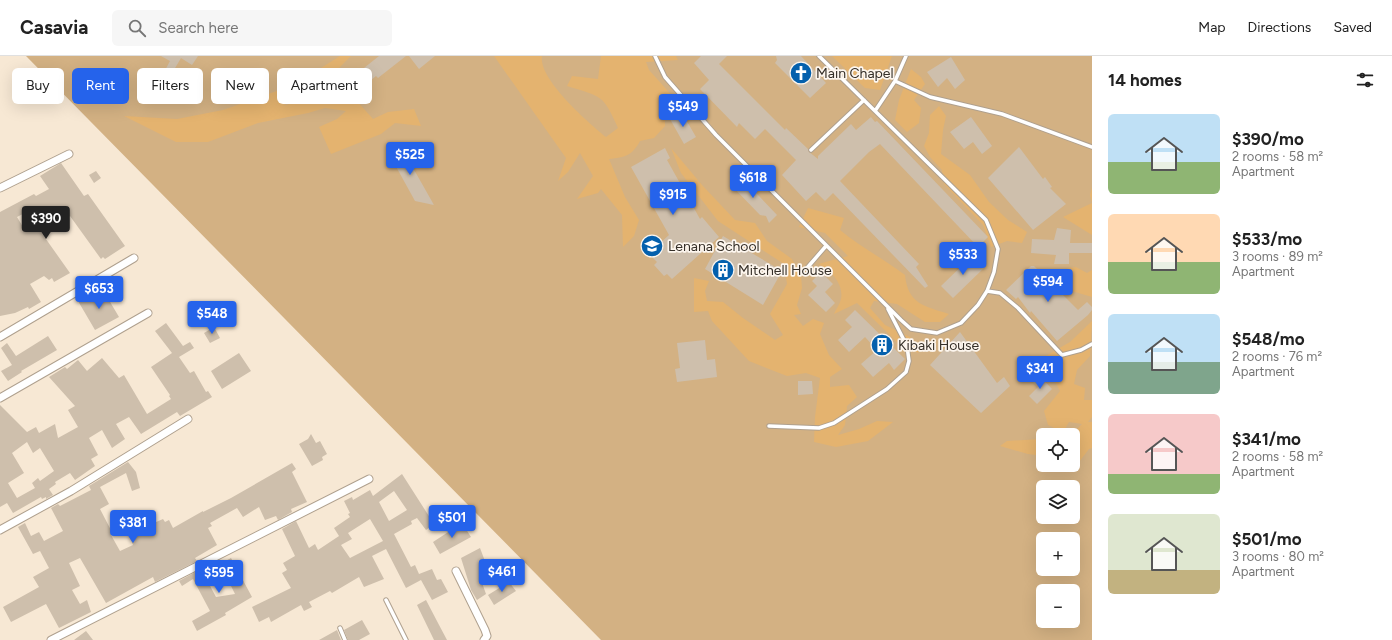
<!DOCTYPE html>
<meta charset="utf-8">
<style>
:root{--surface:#fff;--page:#f6f6f6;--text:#222;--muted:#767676;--line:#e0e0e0;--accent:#2563eb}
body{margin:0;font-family:Figtree,sans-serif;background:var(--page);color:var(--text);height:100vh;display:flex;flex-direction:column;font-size:15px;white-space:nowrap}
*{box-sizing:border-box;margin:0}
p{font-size:13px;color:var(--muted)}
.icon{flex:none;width:22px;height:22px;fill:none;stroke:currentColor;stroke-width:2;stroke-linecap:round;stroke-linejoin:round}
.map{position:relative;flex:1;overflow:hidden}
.panel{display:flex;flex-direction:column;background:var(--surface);width:300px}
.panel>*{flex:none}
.top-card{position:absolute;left:12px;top:12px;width:380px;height:36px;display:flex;gap:8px}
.controls{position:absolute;left:1036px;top:372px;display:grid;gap:8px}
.controls a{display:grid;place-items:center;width:44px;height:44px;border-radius:6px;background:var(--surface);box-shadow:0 4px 16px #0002;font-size:20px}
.price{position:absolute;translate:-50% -34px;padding:0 9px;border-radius:4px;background:var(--accent);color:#fff;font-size:13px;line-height:26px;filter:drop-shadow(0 1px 2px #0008)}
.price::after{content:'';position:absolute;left:50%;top:24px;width:12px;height:9px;margin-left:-6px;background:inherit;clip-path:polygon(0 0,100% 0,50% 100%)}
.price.selected{background:#222;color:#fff}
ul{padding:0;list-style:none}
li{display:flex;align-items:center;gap:12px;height:100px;padding:0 16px}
li span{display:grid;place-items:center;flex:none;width:112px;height:80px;border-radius:6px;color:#555}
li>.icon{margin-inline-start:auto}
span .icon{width:48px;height:48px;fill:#fffc;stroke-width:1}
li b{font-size:17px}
h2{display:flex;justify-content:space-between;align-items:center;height:48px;padding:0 16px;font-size:17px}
.tag{padding:0 14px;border-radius:6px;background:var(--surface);box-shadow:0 4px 16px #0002;font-size:14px;line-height:36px}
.tag.selected{background:var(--accent);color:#fff}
header{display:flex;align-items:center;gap:24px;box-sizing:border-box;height:56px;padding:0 20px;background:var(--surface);border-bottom:1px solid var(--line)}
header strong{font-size:19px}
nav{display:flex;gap:22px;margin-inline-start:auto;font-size:14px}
.search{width:280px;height:36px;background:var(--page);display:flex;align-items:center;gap:10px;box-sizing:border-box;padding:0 14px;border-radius:6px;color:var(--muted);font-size:15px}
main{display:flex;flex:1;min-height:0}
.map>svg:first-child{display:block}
</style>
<header>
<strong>Casavia</strong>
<div class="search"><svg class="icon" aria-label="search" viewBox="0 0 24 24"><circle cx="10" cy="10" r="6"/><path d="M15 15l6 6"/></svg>Search here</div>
<nav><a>Map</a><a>Directions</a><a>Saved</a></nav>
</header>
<main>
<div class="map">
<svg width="1092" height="584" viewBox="0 0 1092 584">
<rect width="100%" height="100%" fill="#f7e8d4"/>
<path fill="#d3b183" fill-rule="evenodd" d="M26 0H1092V584H601ZM1043 379H1073V409H1043ZM1043 431H1073V461H1043ZM1043 483H1073V513H1043ZM1043 535H1073V565H1043Z"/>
<path fill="#e4b36f" d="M340 0H351L328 23 283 50 326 37 356 44 373 63 388 56 414 53 421 70 395 67 381 78 331 98 319 71 337 63 346 55 325 52 308 57 258 67 208 86H176L124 60 177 63 223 54 294 29Z
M494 0H542C538 23 589 67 606 81L618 72C603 38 602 41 567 30L572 20 598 23 601 0H676L678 4 646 6 649 14 676 44 665 50V70L654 82 640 85C632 100 625 101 609 103L625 141 639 164 634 180 623 191 622 159 601 133 598 137 577 143 593 120 580 97 568 116 558 125 566 102Z
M832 0H892L880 34 865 32Z
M911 13 921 21 925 28 914 44 921 52 919 67 907 76 895 64 899 44Z
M939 50 946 60 943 74 941 98 970 119 989 146 1008 164 1027 176 1022 187 1007 185 991 191 983 169 944 128 942 114 930 101 924 90 929 77 930 59Z
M671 92 702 129 735 164 755 167 767 185 792 203 801 220 802 232 797 249 801 258 794 259 803 270 813 263 824 267 820 278 829 299 842 313 830 321V331L849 329 857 341 847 350 845 369 838 379 859 373 877 365 893 366 868 385 836 391 814 386 815 361 820 322 806 317 787 320 749 305 712 265 708 255 694 256V222L709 225 705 235 707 245 723 246 743 262 775 284 783 279 770 258 787 228 784 208 718 165 681 117Z
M1092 131V179L1063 161 1092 147 1090 139Z
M808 152 844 162 840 174C860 191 884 203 905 219 908 248 924 250 949 258L940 266H925L897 248 874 245 870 252 885 269 910 281 919 297 902 291 857 247 834 258C836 253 840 248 841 243 844 228 831 214 818 208L848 200 825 177 799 171Z
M1076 211 1087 217 1092 214V241L1065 233 1057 219 1068 212Z
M1092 265 1090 300 1077 314 1074 328 1085 332 1084 344H1092V361L1088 366H1092V392L1089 393 1079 406 1073 405V395L1077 390H1073V379H1071L1082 368 1069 366 1063 376 1048 369 1044 355 1060 335 1050 316 1034 313 1037 305 1070 286Z
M1042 383 1043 400 1028 398 1000 390 1007 385Z"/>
<path fill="#cebfac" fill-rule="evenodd" d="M161 0H198L192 9 181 2 168 24 162 20 170 5Z
M379 0H406L378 22 376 20 363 31 354 20Z
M409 0H435L419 13Z
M701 0H727L719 8 785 74 786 72 808 93 809 96 818 103V100L851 68 856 74 871 61 875 66 877 65 988 181 978 191 880 88 869 96 840 125 919 208 916 211 928 230 925 232 833 137 825 145 816 136 806 145 782 119 796 104 765 73 755 83 739 67 737 71 700 33 709 24 694 7Z
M776 0H801L826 27 810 42 775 7 777 4Z
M951 1 965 24 955 33 947 22 938 31 927 16Z
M681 55 696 81 684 88 670 63Z
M971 61 992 90 982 98 973 86 964 93 950 76Z
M400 89 434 149 415 145 388 96Z
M1019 91 1043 123 1045 121 1052 131 1050 132 1066 148 1033 174 988 122Z
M665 92 670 102 667 104 700 163 702 161 719 181 672 223 667 218 664 220 654 209 657 206 652 201 661 192 658 189 669 179 631 111Z
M61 107 84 140 88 138 125 190 105 203 103 201 101 203 70 160 60 166 51 153 41 160 36 151 17 161 26 176 36 169 70 217 54 226 52 222 49 224 44 220 30 228 41 246 29 253 28 251 15 257 0 260V156L34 138 36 140 49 133 40 120Z
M96 115 101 122 94 127 89 119Z
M739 119 777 159 769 167 766 160 760 159 730 128Z
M1057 172 1071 174 1070 187H1092V197H1069V208H1054L1056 199 1031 197 1032 183 1054 184Z
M723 180 782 215 763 249 705 213Z
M974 198 985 211 953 242 941 230Z
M1031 210H1034L1078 254 1087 246 1092 251V254L1088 259 1057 285 1031 255 1030 257 1018 241 1016 243 1006 234Z
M821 216 833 228 825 236 835 247 826 256 808 239 817 230 812 225Z
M103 234 119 261 95 274 78 245 88 239 90 242Z
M855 254 905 303 894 314 889 307 873 321 861 308 877 294 865 281 849 296 838 284 852 271 845 264Z
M166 267 183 290 190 286 194 292 179 301 190 317 194 315 206 336 208 335 212 341 180 360 177 356 141 378 129 361 116 368 125 383 112 392 102 374 89 382 98 399 91 403 95 410 75 424 70 417 55 426 56 428 49 433 53 439 46 443V441L42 443 41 441 13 457 7 447 0 451V349L27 376 36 371 39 377 55 368 58 382 78 371 68 354 75 350 49 321 65 311 67 313 78 304 87 315 88 314 102 302 119 322 124 319 147 358 171 343 169 340 170 339 151 311 172 297 155 275ZM27 386 33 397 40 392 54 415 40 425 38 422 32 427 35 432 17 442 8 427 24 417 12 397Z
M214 271 220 282 210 287 204 277Z
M960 276 997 327 1004 321 1010 330 981 357 930 309Z
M48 280 57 294 21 315 22 316 8 325 1 315 12 309 1 292 7 287 16 300Z
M705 284 707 304 715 303 717 321 677 326 675 313 680 312 677 287Z
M239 297 251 315 222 333 211 315Z
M1040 320 1052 333 1037 348 1029 340 1038 331 1033 326Z
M798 325H812L813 338 798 339Z
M311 378 316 387 320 385 327 398 322 401 323 404 312 410 299 388 308 383Z
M128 406 136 416 140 432 132 435 126 417 100 431 109 448 100 453 113 478 111 479 120 495 133 489 127 475 145 467 147 470 163 463 165 466 169 464 173 472 203 455V456L231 442 292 407 296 413 292 416 307 446 291 453 292 456 278 464 276 460 265 464 259 451 243 461 237 452 210 467 212 470 208 472 217 489 195 502 197 505 155 526 153 521 106 547 80 502 69 507 80 530 72 534 80 548 87 544 91 556 59 572 46 548 11 566 3 551 39 531 33 521 49 512 40 495 33 498 18 471 25 467 31 480 39 476 44 485 63 475 51 452 58 448 60 450 91 434 89 430Z
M402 418 434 468 426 474 417 462 411 465 412 468 394 478 411 511 415 509 419 518 432 513 437 524 441 523 448 536 432 544 421 524 406 532 386 493 372 500 384 523 364 531 359 521 332 537 330 535 309 546 312 551 304 555 301 549 271 566 269 561 259 566 252 551 291 532 282 517 287 514 283 507 295 500 282 473 296 465 309 492 315 488 318 494 339 480 334 472 350 461 348 458 350 457 344 445 352 441 353 444 370 434 373 440ZM394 435 407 454 389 465 379 446ZM370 463 383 485 350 502 341 489 352 483 348 477Z
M462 467 471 481 440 498 433 486Z
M480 492 491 521 481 524 486 538 477 544 471 534 461 502Z
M231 502 252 541 225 557 226 559 197 575 192 565 210 555 193 523 182 530 179 525 201 513 216 541 235 538 220 508Z
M508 503 516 512 504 516 499 511Z
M509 526 516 535 494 549 488 539Z
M426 544 438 567 447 584H434L417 549Z
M362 564 370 578 359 584H348L344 574Z
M337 574 341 584H319Z
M86 575 93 584H74Z"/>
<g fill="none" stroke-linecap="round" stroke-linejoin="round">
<g stroke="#afa08e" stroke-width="5.5">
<path id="service" d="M655 0 665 21 716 79 901 264 911 273 937 277 961 267 978 249 987 235 994 216 998 193 986 164 875 55
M819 0 875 55 895 25 906 0
M895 25 930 41 1002 58 1092 91
M811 94 864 44
M807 212 826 190
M987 235 1000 237 1018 252 1062 299 1081 294 1092 288
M769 370 819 372 834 367 887 333 906 316 909 305 907 290 888 253
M386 544 406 584
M340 572 345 584"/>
</g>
<g stroke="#afa08e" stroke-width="9">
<path id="minor" d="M0 132 69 98
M0 281 134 202
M0 342 148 257
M0 474 71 435 188 363
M456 515 485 574 487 580 484 584
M51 584 369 423"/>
</g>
<use href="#service" stroke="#fff" stroke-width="3.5"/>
<use href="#minor" stroke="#fff" stroke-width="7"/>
</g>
<defs>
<g id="church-disc" transform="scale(1.15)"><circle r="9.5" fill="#0460ad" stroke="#fdf6ee"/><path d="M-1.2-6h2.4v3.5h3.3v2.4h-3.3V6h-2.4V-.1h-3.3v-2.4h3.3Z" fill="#fff"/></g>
<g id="school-disc" transform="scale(1.15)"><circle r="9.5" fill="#0460ad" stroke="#fdf6ee"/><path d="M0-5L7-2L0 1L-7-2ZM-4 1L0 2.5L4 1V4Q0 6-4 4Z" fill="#fff"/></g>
<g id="building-disc" transform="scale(1.15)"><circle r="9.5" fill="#0460ad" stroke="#fdf6ee"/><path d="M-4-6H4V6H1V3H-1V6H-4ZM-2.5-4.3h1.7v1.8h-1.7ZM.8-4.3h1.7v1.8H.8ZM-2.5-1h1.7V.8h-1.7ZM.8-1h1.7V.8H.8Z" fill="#fff"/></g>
</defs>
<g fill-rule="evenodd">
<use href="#church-disc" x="801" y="17"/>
<use href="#school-disc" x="652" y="190"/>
<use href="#building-disc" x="723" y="214"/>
<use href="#building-disc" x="882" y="289"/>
</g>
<g text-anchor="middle" stroke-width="3.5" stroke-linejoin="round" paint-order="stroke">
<g font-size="14" fill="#352f28" stroke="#fdf6ee" text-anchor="start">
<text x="816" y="22">Main Chapel</text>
<text x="668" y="195">Lenana School</text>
<text x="738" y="219">Mitchell House</text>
<text x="898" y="294">Kibaki House</text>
</g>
</g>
</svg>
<div class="controls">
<a><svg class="icon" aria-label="locate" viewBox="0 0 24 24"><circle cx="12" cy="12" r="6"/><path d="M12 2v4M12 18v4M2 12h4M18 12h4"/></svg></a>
<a><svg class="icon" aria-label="layers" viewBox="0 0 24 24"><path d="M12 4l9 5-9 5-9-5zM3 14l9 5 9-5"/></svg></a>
<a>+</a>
<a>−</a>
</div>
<b class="price" style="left:683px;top:72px">$549</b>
<b class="price" style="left:410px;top:120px">$525</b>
<b class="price" style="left:753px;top:143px">$618</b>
<b class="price" style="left:673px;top:160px">$915</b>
<b class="price selected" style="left:46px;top:184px">$390</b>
<b class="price" style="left:963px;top:220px">$533</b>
<b class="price" style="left:1048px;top:247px">$594</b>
<b class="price" style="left:99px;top:254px">$653</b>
<b class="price" style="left:212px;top:279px">$548</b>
<b class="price" style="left:1040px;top:334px">$341</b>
<b class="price" style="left:452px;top:483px">$501</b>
<b class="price" style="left:133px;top:488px">$381</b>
<b class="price" style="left:502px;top:537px">$461</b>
<b class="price" style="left:219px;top:538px">$595</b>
<div class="top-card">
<a class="tag">Buy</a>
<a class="tag selected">Rent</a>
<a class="tag">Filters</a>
<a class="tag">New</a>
<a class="tag">Apartment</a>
</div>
</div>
<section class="panel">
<h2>14 homes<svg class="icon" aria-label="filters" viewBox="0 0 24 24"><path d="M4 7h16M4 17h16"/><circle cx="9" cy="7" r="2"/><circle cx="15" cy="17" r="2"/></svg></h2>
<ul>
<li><span style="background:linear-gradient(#bfe0f5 60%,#8fb573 0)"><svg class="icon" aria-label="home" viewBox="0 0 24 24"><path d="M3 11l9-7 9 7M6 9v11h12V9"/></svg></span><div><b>$390/mo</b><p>2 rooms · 58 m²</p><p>Apartment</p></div></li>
<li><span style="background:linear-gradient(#ffd9b3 60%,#8fb573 0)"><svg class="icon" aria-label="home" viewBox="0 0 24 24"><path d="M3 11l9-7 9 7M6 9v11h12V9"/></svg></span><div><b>$533/mo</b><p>3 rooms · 89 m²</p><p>Apartment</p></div></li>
<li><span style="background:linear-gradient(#bfe0f5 60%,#7fa58c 0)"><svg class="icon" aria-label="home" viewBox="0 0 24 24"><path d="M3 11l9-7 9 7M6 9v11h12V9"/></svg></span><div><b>$548/mo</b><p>2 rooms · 76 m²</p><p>Apartment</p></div></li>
<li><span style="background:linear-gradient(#f6c9c9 75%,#8fb573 0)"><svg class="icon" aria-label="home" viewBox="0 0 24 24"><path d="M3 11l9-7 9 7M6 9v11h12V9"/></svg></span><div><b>$341/mo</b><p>2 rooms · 58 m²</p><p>Apartment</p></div></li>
<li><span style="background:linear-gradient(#dfe7d0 70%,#c2b280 0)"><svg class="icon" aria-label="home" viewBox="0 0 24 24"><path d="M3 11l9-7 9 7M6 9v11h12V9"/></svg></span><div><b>$501/mo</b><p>3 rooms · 80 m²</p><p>Apartment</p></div></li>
</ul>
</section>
</main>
